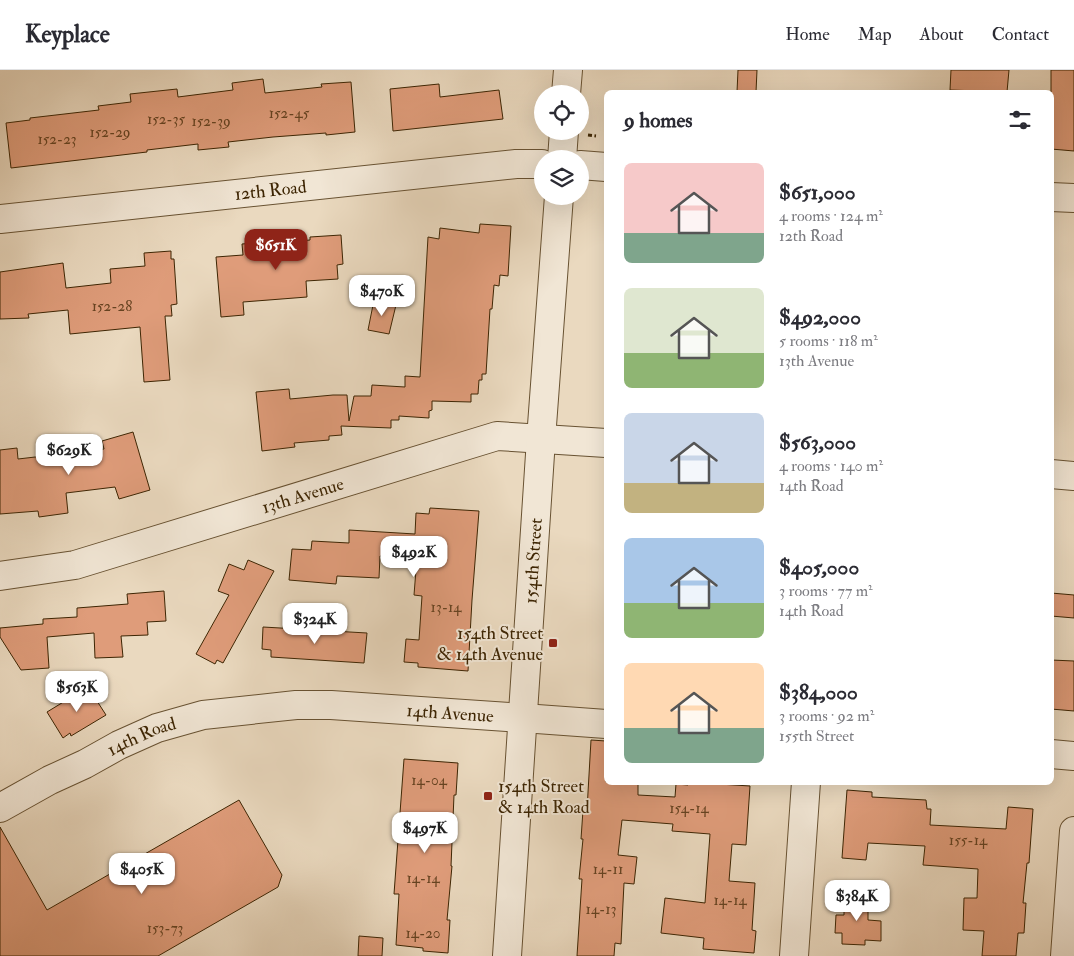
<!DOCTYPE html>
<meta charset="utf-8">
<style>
:root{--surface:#fff;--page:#f7f7f7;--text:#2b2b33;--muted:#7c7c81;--line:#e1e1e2;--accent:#8f2418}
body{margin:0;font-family:"IM FELL Double Pica",serif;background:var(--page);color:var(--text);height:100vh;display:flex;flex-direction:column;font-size:19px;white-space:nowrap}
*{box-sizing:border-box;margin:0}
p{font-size:16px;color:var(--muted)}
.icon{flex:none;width:28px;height:28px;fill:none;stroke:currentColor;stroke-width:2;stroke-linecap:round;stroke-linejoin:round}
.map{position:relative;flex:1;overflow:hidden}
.side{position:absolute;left:604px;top:20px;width:450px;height:695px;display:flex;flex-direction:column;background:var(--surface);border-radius:8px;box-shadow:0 5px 20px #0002}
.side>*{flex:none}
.fabs{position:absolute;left:534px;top:15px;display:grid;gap:10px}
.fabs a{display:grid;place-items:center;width:55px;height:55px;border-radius:50%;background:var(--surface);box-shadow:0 5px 20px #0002;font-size:25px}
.price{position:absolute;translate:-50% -42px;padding:0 11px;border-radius:10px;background:#fff;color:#222;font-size:16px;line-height:32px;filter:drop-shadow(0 1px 2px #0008)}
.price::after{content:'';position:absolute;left:50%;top:30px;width:15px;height:11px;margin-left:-8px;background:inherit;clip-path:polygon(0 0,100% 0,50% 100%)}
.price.current{background:var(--accent);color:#fff}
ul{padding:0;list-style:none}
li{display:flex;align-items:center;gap:15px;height:125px;padding:0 20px}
li span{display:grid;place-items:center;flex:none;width:140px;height:100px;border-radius:8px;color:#555}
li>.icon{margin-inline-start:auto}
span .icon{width:60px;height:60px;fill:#fffc;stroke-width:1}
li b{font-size:21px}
h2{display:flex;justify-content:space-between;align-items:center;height:60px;padding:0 20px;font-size:21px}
header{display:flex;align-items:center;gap:30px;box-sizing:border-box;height:70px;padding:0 25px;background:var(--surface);border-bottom:1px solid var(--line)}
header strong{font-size:24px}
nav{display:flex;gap:28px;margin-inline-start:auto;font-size:18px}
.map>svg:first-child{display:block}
</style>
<header>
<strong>Keyplace</strong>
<nav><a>Home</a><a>Map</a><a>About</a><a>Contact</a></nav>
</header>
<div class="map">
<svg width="1074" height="886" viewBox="0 0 1074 886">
<rect width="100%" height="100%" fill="#ead9bf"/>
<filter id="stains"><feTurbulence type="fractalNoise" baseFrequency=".004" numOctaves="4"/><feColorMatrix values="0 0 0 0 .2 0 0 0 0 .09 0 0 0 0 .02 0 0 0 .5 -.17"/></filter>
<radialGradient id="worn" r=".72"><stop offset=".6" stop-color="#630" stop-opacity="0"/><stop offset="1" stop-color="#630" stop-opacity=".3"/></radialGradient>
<path fill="#df9c7a" stroke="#3d2503" d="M738 0H757L756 22H737Z
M951 0H1009L1007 22 950 20Z
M1051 0H1074V81L1051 79Z
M263 9 265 23 322 17 321 14 351 12 355 62 326 65V63L273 67 228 72 229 77 198 80V74L147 80V82L11 98 6 53 30 50V48L99 40 98 36 131 32 130 24 177 19 178 27 233 20 232 13Z
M439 14 440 27 499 20 503 49 393 61 390 19Z
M480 154 511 156 508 206 500 205 499 216 494 215 492 239H490L486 304H482V310H479L478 324H471V332L432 331V340L429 341V348L399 346V350H391V358L341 356 342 365 329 366V370L294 373 295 377 262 381 256 322 289 319 290 329 333 325H347L349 351 354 326H371L372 315 405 317V306L420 307 428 167 439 169 440 158 479 163Z
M341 165 343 194 337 195 338 209 306 211 307 227 243 232 244 245 221 247 216 187 243 185 242 174 266 172V174L310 170V167Z
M171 181V189H174L177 234 171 235 172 246H165L170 310 144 312 140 257 70 264 68 240 28 244 29 248 0 249V202L63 193 66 218 111 213 110 199 145 196 144 183Z
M374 230 396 235 389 264 368 260Z
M133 362 150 420 119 429 115 417 66 423 68 443 39 447 38 441 0 444V380L17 378 18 389 104 379 102 371Z
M430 438 479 441 472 530 468 601 418 597V593L404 592 406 569 419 570 422 526 414 525 417 487 380 486 379 508 337 506 336 514 289 510 292 479 311 480 312 471 349 473V460L415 464 416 443 429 444Z
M248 490 274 501 223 593 217 590 215 594 196 584 229 525 218 521 229 494 244 500Z
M164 521 166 551 147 552 148 565 121 566 123 587 95 588 94 563 47 567 49 598 21 600 0 567V558L43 554V549L77 547V538L128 534 127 524Z
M1051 523 1074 525V548L1051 546Z
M263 557 367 563 364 593 271 587V580L262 579Z
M1051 590 1074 591V641L1051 639Z
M88 617 106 645 71 666 70 663 63 668 47 642Z
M591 670 606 671V712H638V725L675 727 676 714 688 715V712L750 716 746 775 732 774 729 811 755 813 752 860 756 861 754 883 703 879 704 868 661 863 665 828 705 833 710 764 672 761 673 754 622 750 618 785 637 787 634 814 624 813 621 874 615 873 614 886H577L582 809H579L583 769H581L583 740H587Z
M404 689 458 693 456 725H454L451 796H452L447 850H450L448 883 423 881V878L396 875 399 824H394Z
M847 720 872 722V727L926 730 927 739H931L930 755 1006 759 1008 737 1033 739 1029 793H1027L1023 833H1026L1024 863H1018L1016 886H982L984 861 963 860 964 828H977L978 799 923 795 925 776 868 773 866 790 842 788Z
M239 730 282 805 278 817 158 886H0V757L47 840Z
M844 824 868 825V850L881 851V871L865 870V875L842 874V863H835L836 845H844Z
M359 866 383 868 382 886H358Z"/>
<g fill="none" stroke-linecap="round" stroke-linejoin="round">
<g stroke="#685232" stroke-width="30">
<g id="minor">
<path d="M580 95 606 97"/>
<path d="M1051 127 1074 128"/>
<path id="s1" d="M0 149 516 94H542"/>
<path d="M1051 404 1074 406"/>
<path id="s2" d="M0 506 75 495 497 366 606 373"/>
<path d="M523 648 606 654"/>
<path d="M1051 684 1074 686"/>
<path d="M794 886 806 712"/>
<path d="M1065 886 1074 761"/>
</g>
</g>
<g stroke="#685232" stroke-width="30">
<g id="tertiary">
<path d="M566 24 568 0"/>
<path d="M562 89 564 61"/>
<path id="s3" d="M0 738 50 710 85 694 119 675 157 658 203 645 296 635H331L523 648"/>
<path id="s4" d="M507 886 541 369 559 126"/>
</g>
</g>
<path stroke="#3d2503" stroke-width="3" stroke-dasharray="4 2.5" stroke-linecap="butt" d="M588 65 596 66"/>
<use href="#minor" stroke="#f1e6d5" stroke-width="28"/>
<use href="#tertiary" stroke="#f1e6d5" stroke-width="28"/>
</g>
<g fill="#8f2418" stroke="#f1e6d5" stroke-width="2">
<rect x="548" y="568" width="10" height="10" rx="2.5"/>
<rect x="483" y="721" width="10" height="10" rx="2.5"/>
</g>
<g text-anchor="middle" stroke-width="4" stroke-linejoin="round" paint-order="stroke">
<g font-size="15" fill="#664321">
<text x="289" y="48">152-45</text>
<text x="166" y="54">152-35</text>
<text x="211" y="56">152-39</text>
<text x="110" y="67">152-29</text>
<text x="57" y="74">152-23</text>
<text x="112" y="241">152-28</text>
<text x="446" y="542">13-14</text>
<text x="429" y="715">14-04</text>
<text x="689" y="743">154-14</text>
<text x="968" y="775">155-14</text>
<text x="608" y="804">14-11</text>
<text x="423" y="813">14-14</text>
<text x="730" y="835">14-14</text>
<text x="601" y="844">14-13</text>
<text x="165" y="863">153-73</text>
<text x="423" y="868">14-20</text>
</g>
<g font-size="18" fill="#3d2503" stroke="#f1e6d5">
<text dy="6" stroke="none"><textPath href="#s1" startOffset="272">12th Road</textPath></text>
<text dy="6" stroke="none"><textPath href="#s2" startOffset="314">13th Avenue</textPath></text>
<text dy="6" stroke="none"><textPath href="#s4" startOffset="396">154th Street</textPath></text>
<text dy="6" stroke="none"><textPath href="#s3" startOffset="472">14th Avenue</textPath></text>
<text dy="6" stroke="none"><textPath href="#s3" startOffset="159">14th Road</textPath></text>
</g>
<g font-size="18" fill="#3d2503" stroke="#f1e6d5" text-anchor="end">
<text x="543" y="569">154th Street<tspan x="543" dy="21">&amp; 14th Avenue</tspan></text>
<text x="498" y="722" text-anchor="start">154th Street<tspan x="498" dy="21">&amp; 14th Road</tspan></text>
</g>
</g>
<rect width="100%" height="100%" filter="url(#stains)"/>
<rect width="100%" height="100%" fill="url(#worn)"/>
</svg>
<div class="fabs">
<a><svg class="icon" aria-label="locate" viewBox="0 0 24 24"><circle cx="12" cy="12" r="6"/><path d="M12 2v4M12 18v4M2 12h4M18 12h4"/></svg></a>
<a><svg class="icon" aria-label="layers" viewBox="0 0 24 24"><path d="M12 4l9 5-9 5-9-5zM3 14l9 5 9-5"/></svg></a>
</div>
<b class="price current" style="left:276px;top:201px">$651K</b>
<b class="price" style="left:382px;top:247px">$470K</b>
<b class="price" style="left:69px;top:406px">$629K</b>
<b class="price" style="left:414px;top:508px">$492K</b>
<b class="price" style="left:315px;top:575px">$324K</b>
<b class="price" style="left:77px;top:643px">$563K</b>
<b class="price" style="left:425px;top:784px">$497K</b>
<b class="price" style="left:142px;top:825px">$405K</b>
<b class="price" style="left:857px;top:852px">$384K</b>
<section class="side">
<h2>9 homes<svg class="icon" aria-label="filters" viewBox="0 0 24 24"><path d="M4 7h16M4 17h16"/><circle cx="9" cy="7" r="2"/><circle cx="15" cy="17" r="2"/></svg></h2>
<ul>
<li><span style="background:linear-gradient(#f6c9c9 70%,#7fa58c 0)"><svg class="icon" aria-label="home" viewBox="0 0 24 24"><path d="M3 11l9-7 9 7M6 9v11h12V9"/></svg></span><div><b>$651,000</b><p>4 rooms · 124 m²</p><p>12th Road</p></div></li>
<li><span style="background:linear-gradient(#dfe7d0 65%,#8fb573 0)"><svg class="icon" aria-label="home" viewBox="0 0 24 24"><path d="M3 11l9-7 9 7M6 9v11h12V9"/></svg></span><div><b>$492,000</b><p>5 rooms · 118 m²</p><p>13th Avenue</p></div></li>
<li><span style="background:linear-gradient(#c9d6e8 70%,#c2b280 0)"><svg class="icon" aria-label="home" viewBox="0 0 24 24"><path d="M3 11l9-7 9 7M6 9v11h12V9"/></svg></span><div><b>$563,000</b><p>4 rooms · 140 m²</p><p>14th Road</p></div></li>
<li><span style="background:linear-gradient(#a9c7e8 65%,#8fb573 0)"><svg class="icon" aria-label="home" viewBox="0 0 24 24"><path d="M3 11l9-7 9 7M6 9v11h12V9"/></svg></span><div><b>$405,000</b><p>3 rooms · 77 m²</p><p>14th Road</p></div></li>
<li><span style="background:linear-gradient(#ffd9b3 65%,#7fa58c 0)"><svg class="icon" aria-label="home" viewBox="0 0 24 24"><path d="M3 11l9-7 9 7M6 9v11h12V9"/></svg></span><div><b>$384,000</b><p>3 rooms · 92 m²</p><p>155th Street</p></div></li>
</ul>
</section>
</div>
